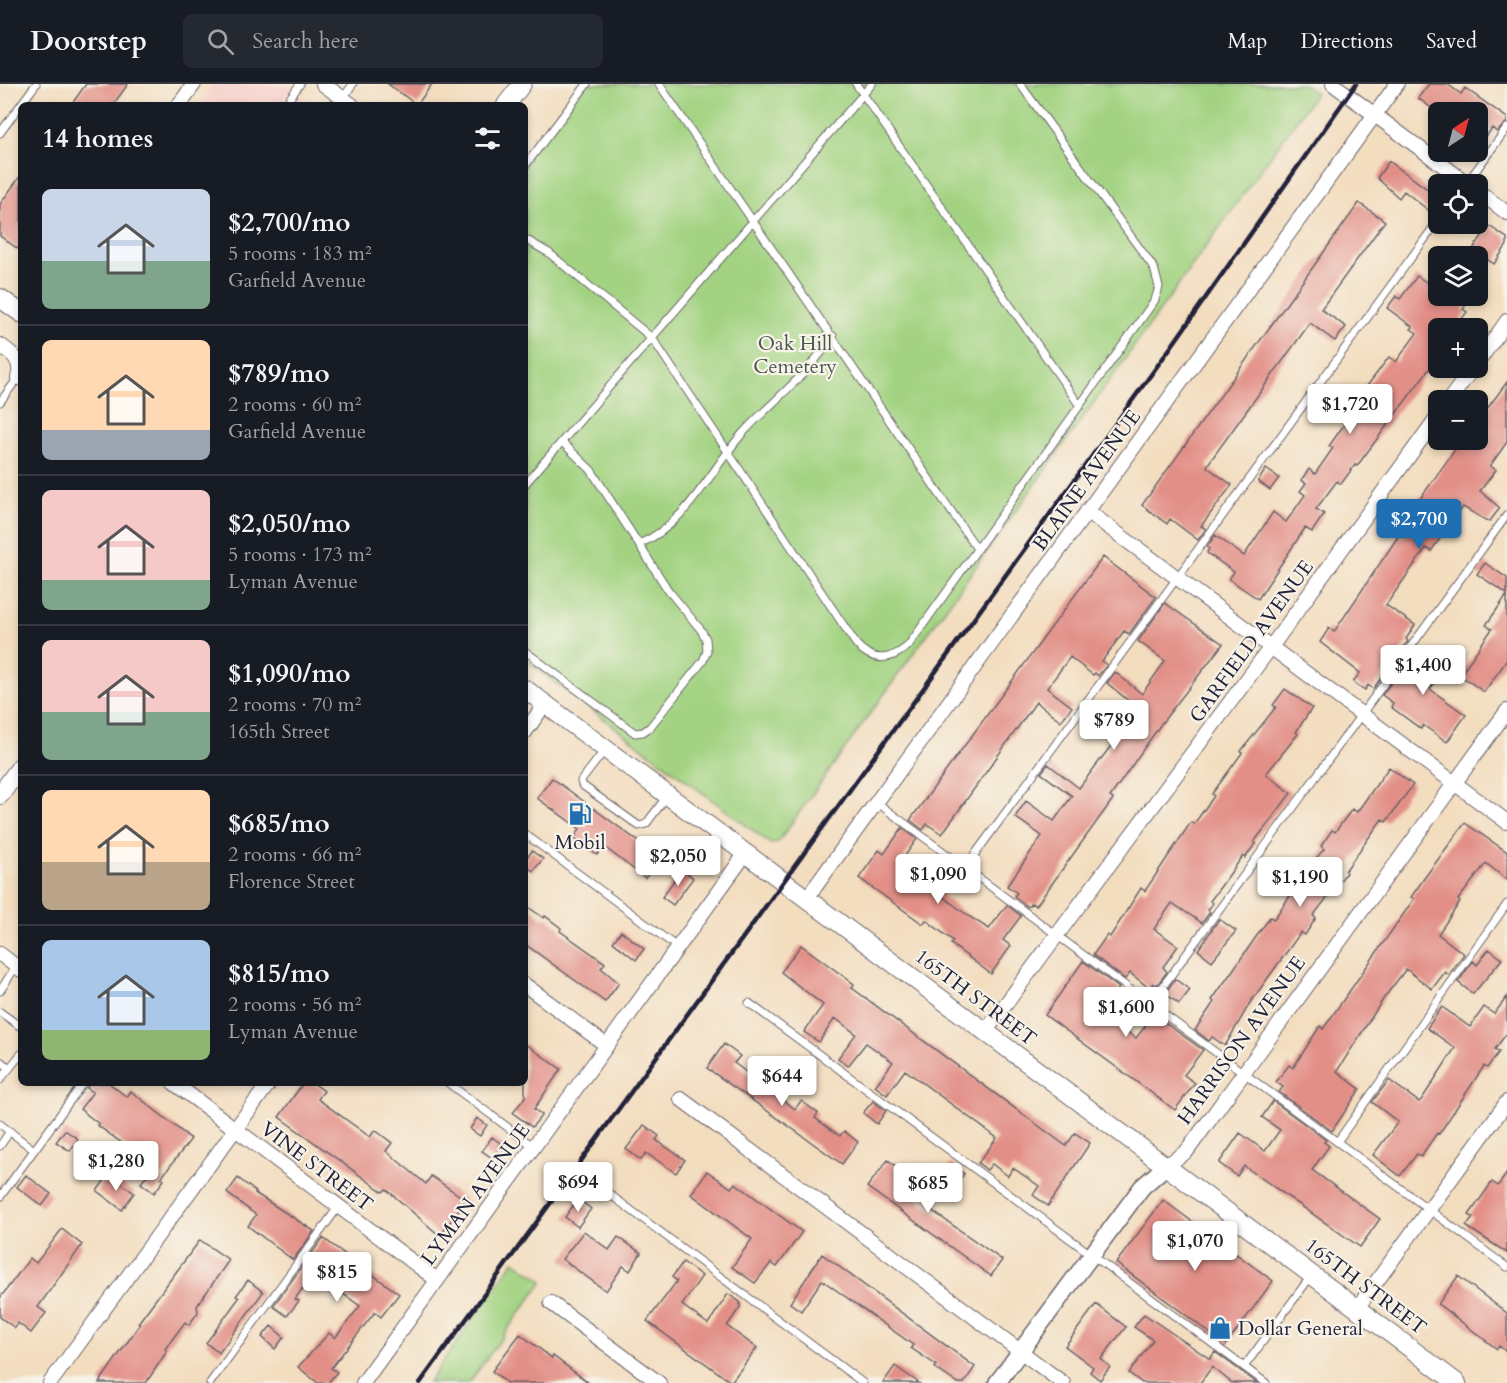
<!DOCTYPE html>
<meta charset="utf-8">
<style>
:root{--surface:#171b24;--page:#242831;--text:#f1f3f6;--muted:#9ea1a6;--line:#363941;--accent:#1f6fb2}
body{margin:0;font-family:Cardo,serif;background:var(--page);color:var(--text);height:100vh;display:flex;flex-direction:column;font-size:22px;white-space:nowrap}
*{box-sizing:border-box;margin:0}
p{font-size:20px;color:var(--muted)}
.icon{flex:none;width:33px;height:33px;fill:none;stroke:currentColor;stroke-width:2;stroke-linecap:round;stroke-linejoin:round}
.map{position:relative;flex:1;overflow:hidden}
.side{position:absolute;left:18px;top:18px;width:510px;height:984px;display:flex;flex-direction:column;background:var(--surface);border-radius:9px;box-shadow:0 3px 9px #0003}
.side>*{flex:none}
.needle{width:39px;rotate:36deg}
.tools{position:absolute;left:1428px;top:18px;display:grid;gap:12px}
.tools a{display:grid;place-items:center;width:60px;height:60px;border-radius:9px;background:var(--surface);box-shadow:0 3px 9px #0003;font-size:30px}
.price{position:absolute;translate:-50% -51px;padding:0 14px;border-radius:6px;background:#fff;color:#222;font-size:20px;line-height:39px;filter:drop-shadow(0 2px 3px #0008)}
.price::after{content:'';position:absolute;left:50%;top:36px;width:18px;height:14px;margin-left:-9px;background:inherit;clip-path:polygon(0 0,100% 0,50% 100%)}
.price.selected{background:var(--accent);color:#fff}
ul{padding:0;list-style:none}
li{display:flex;align-items:center;gap:18px;height:150px;padding:0 24px}
li+li{border-top:2px solid var(--line)}
li span{display:grid;place-items:center;flex:none;width:168px;height:120px;border-radius:9px;color:#555}
li>.icon{margin-inline-start:auto}
span .icon{width:72px;height:72px;fill:#fffc;stroke-width:1}
li b{font-size:26px}
h2{display:flex;justify-content:space-between;align-items:center;height:72px;padding:0 24px;font-size:26px}
header{display:flex;align-items:center;gap:36px;box-sizing:border-box;height:84px;padding:0 30px;background:var(--surface);border-bottom:2px solid var(--line)}
header strong{font-size:28px}
nav{display:flex;gap:33px;margin-inline-start:auto;font-size:21px}
.search{width:420px;height:54px;background:var(--page);display:flex;align-items:center;gap:15px;box-sizing:border-box;padding:0 21px;border-radius:9px;color:var(--muted);font-size:22px}
.map>svg:first-child{display:block}
</style>
<header>
<strong>Doorstep</strong>
<div class="search"><svg class="icon" aria-label="search" viewBox="0 0 24 24"><circle cx="10" cy="10" r="6"/><path d="M15 15l6 6"/></svg>Search here</div>
<nav><a>Map</a><a>Directions</a><a>Saved</a></nav>
</header>
<div class="map">
<svg width="1507" height="1299" viewBox="0 0 1507 1299">
<rect width="100%" height="100%" fill="#f7f3e8"/>
<filter id="ink" filterUnits="userSpaceOnUse"><feTurbulence type="fractalNoise" baseFrequency=".0167" numOctaves="2"/><feDisplacementMap in="SourceGraphic" scale="12" xChannelSelector="R" yChannelSelector="G"/><feConvolveMatrix kernelMatrix="1 2 1 2 8 2 1 2 1" color-interpolation-filters="sRGB"/></filter>
<filter id="wash" filterUnits="userSpaceOnUse"><feTurbulence type="fractalNoise" baseFrequency=".008" numOctaves="4" result="noise"/><feDisplacementMap in="SourceGraphic" scale="24" xChannelSelector="R" yChannelSelector="G"/><feGaussianBlur stdDeviation="1.35" result="paint"/><feColorMatrix in="noise" values="0 0 0 0 0 0 0 0 0 0 0 0 0 0 0 0 0 1.4 0 .05"/><feComposite in="paint" operator="in"/></filter>
<g filter="url(#wash)">
<rect width="100%" height="100%" fill="#f3ddbf"/>
<path fill="#f7d0cb" d="M214 0H285L314 21H199Z"/>
<path fill="#a3d382" stroke="#627a5e" stroke-width="1.5" d="M580 0H1304L1316 9 778 758 771 760 525 576V75Z
M514 1177 543 1197 469 1299H428Z"/>
<g id="blocks">
<path fill="#e28f87" d="M86 0H128L113 21H71Z
M388 0H432L417 21Z
M1429 0H1447L1461 10 1465 4 1507 34V38L1497 48 1492 44 1478 64V28H1437L1418 14Z
M1389 77 1438 113V120L1432 129 1404 107 1399 114 1377 94Z
M21 91V167L0 152V120Z
M1359 119 1385 137 1321 225 1346 243 1335 257 1310 239 1208 380 1207 383 1232 401 1201 442 1206 445 1198 456 1170 435 1167 440 1142 421Z
M1489 142 1507 154V161L1494 180 1473 165Z
M1417 192 1438 206V212H1472L1463 225 1467 228 1455 244H1438V273L1357 382 1355 381 1341 400 1337 397 1316 425 1324 430 1312 448 1305 444 1258 515 1229 495 1234 488 1207 469 1209 465 1207 463 1215 451 1244 472 1273 428 1286 438 1305 411 1300 407 1306 399 1301 396 1309 385 1315 390 1333 364 1329 362 1346 338 1342 335 1389 273 1396 278 1417 249 1411 245 1413 243 1387 224 1396 212 1400 215Z
M1507 298V358L1490 382 1496 386 1480 407 1500 424 1489 438 1463 423 1431 467 1426 464 1386 521 1415 541 1406 555 1408 557 1373 605 1368 601 1365 606 1353 598 1360 589 1320 558 1329 544 1334 548 1399 451 1403 454 1422 429 1414 423 1462 356H1478V337Z
M1266 385 1279 394 1270 406 1258 397Z
M1103 473 1156 513 1129 550 1124 547 1102 577 1107 581 1098 592 1095 589 1093 591 1070 573 1047 604 1072 623 1061 637 1036 618 942 750 927 740 923 746 910 736Z
M1485 479 1507 494V510L1477 490Z
M1507 511V576L1484 608 1460 591 1492 545 1486 541Z
M1165 519 1223 560 1161 640 1110 713 1113 715 1036 822 1031 819 1028 823 1014 812 1017 809 1007 802 1042 752 1015 733 1026 717 1054 737 1072 712 1041 689 1048 680 1079 704 1123 646 1121 645 1136 623 1107 599 1115 588 1142 610 1165 577 1138 557Z
M1417 563 1446 584 1430 605 1466 631 1447 658 1423 641 1421 645 1391 623 1393 619 1382 611Z
M1285 605 1312 624 1296 648 1298 650 1266 690 1291 709 1254 758 1256 759 1245 774 1243 772 1210 817 1213 819 1208 826 1210 828 1202 839 1172 819 1154 845 1178 862 1163 883 1167 888 1156 902 1153 899 1149 904 1130 889 1125 895 1093 871 1107 851 1110 853 1141 804 1145 807 1191 738 1194 740 1214 712 1212 710 1242 669 1241 667 1276 623 1273 621Z
M1389 683 1413 701 1386 738 1382 735 1345 787 1346 789 1313 832 1316 834 1305 851 1301 848 1250 919 1225 962 1212 953 1209 957 1195 946 1214 918 1212 916 1270 833 1274 835 1294 806 1291 804 1324 765 1321 762 1332 746 1335 748 1352 725 1357 728Z
M552 694 661 774 645 794 603 762 597 771 574 754 580 745 537 714Z
M1465 739 1507 768V796L1486 779 1458 816 1460 818 1438 850 1464 870 1449 891 1445 888 1432 905 1406 885 1384 914 1337 987 1360 1005 1332 1047 1279 1008 1283 1003 1276 998 1289 981 1293 984 1320 942 1323 945 1414 815 1411 813 1425 793Z
M902 744 917 755 899 780 930 802 948 778 960 787 942 812 970 833 989 845 1007 821 1021 832 1003 856 1011 862 991 890 951 860 953 857 926 836 923 840 859 794 879 766 884 770Z
M532 767 543 775 533 787 525 781V776Z
M682 785 693 794 673 821 662 813Z
M525 821 544 834 545 832 561 844 560 847 605 879 601 884 619 899 605 918 525 860Z
M1219 835 1236 847 1212 877 1198 866Z
M621 847 644 865 636 876 613 858Z
M801 861 854 900 852 904 1066 1062 1075 1049 1090 1059 1048 1122 1033 1111 1039 1102 1013 1084 1008 1092 992 1080 987 1086 978 1079 997 1054 905 986 887 1011 875 1002 893 978 866 959 848 982 838 974 856 950 835 934 819 958 804 948 823 921 781 888Z
M1489 865 1502 875 1473 910 1458 898 1473 877 1477 881Z
M1083 877 1119 904 1100 929 1136 954 1154 931 1203 966 1184 991 1195 999 1175 1026 1045 931Z
M1175 895 1190 906 1179 920 1165 909Z
M1507 913V949L1495 965 1499 968 1487 984 1484 982 1439 1050 1437 1049 1421 1072 1417 1070 1400 1092 1373 1071 1398 1038 1372 1018 1389 996 1419 1018 1422 1015 1455 964 1427 944 1442 923 1470 943 1484 923 1494 930Z
M525 960 561 985 534 1025 542 1031 532 1043 513 1029 525 1013Z
M724 960 740 972 734 979 795 1025 801 1017 818 1029 815 1034 840 1052 844 1047 858 1058 842 1080 707 984Z
M89 999H109L127 1013 131 1007 191 1055 161 1094 164 1096 154 1109 141 1099 154 1082 97 1041 99 1040 80 1025 93 1008 87 1004Z
M303 999H313L324 1007 318 1015 370 1053 375 1046 392 1059 386 1067 426 1100 431 1092 466 1116 440 1152 386 1105 383 1108 279 1033Z
M873 1017 886 1027 877 1040 863 1029Z
M1273 1017 1326 1056 1324 1058 1329 1062 1312 1086 1380 1135 1360 1163 1244 1082 1237 1092 1219 1079 1240 1049 1265 1067 1280 1046 1262 1033Z
M477 1034 487 1041 480 1052 470 1045Z
M644 1041 659 1052 656 1056 685 1076 676 1089 646 1069 641 1076 626 1065Z
M65 1046 78 1055 70 1067 56 1058Z
M492 1053 507 1064 498 1078 482 1067Z
M888 1076 909 1092 913 1087 929 1100 917 1116 1002 1176 991 1192 867 1103Z
M951 1080 964 1090 954 1103 941 1093Z
M707 1087 731 1104 735 1099 802 1148 777 1183 771 1179 755 1199 732 1183 752 1155 691 1110Z
M1507 1089V1169L1466 1142 1473 1133 1469 1131 1492 1098 1498 1102Z
M109 1090 134 1109 122 1126 97 1107Z
M26 1091 51 1110 42 1122 17 1103Z
M238 1094 256 1108 255 1109 314 1147 293 1176 248 1142 256 1131 227 1109Z
M578 1115 591 1125 578 1143 565 1133Z
M1163 1116 1273 1197 1226 1261 1116 1179Z
M62 1145 82 1161 38 1223 46 1229 31 1249 18 1239 15 1244 0 1233V1214L30 1174 36 1179Z
M584 1147 609 1166 618 1153 641 1169 630 1187 623 1182 606 1207 562 1175Z
M323 1154 399 1210 381 1233 375 1228 331 1284 337 1288 328 1299H318L298 1283 329 1249 335 1254 360 1222 322 1195 320 1197 312 1191 295 1215 299 1217 287 1232 273 1222Z
M200 1156 229 1176 197 1222 198 1228 189 1241 185 1238 165 1265 167 1267 146 1299H99L140 1240 138 1239Z
M822 1170 975 1283 964 1299H957L935 1284 936 1281 911 1264 913 1261 822 1196 801 1227 790 1219Z
M683 1178 702 1192 682 1221 708 1240 728 1210 740 1218V1223L727 1242 757 1264 731 1298 647 1237 677 1197 672 1193Z
M1458 1192 1507 1229V1268L1499 1262 1497 1265 1438 1220Z
M248 1196 263 1208 219 1269 206 1259 239 1214 236 1212Z
M1096 1220 1126 1243 1101 1275 1110 1283 1100 1296 1090 1288 1093 1283 1065 1262Z
M1144 1230 1210 1275 1215 1268 1257 1299H1232L1212 1283 1200 1299H1142L1129 1289 1153 1256 1134 1243Z
M271 1242 284 1253 275 1265 262 1253Z
M520 1250 552 1274 553 1272 589 1299H507L492 1287Z
M895 1282 902 1287 919 1299H883Z"/>
</g>
</g>
<g filter="url(#ink)">
<use href="#blocks" fill-opacity="0" stroke="#6b6369" stroke-width="1.5"/>
<g fill="none" stroke-linecap="round" stroke-linejoin="round">
<g stroke="#6b6369" stroke-width="9">
<path id="service" d="M659 0 977 465
M856 0 1080 322
M343 14 353 0
M285 21 300 0
M0 49 36 0
M525 82 587 0
M1466 100 1507 44
M525 155 549 169 652 254 856 560C873 579 890 577 908 562L1155 216 1159 203 1154 184 1020 0
M0 318 18 294
M525 400 872 0
M639 460C686 441 710 387 742 350 772 317 808 291 833 252
M525 567 635 649 643 648 650 643 703 577 707 567 706 555 701 546 668 506 591 386 562 358
M604 667 581 697 582 701 639 742 646 740 667 712
M876 718 1507 1183
M525 750 677 863
M965 784 1438 137
M0 907 16 882
M749 919 1266 1299
M1150 920 1507 431
M0 928 21 943
M0 977 10 984
M0 996 21 970
M448 999 533 1062
M0 1040 34 1066
M1337 1058 1507 820
M0 1062 10 1047
M600 1103 863 1299
M0 1113 83 999
M1244 1283 1311 1192
M210 1299 339 1122"/>
</g>
<g stroke="#6b6369" stroke-width="16">
<path id="minor" d="M323 0 352 21
M1333 0 1468 100
M179 21 194 0
M1478 107 1507 129
M0 261C13 270 23 277 18 294
M1478 278 1507 237
M1449 316 1473 284
M1087 427 1507 738
M525 648 545 620
M807 814 1397 0
M0 870 21 886
M525 901 606 961
M985 948 1271 563 1438 332
M174 999 437 1196
M681 1015 1063 1299
M1166 1082 1187 1067 1507 627
M551 1219 659 1299
M1358 1223 1507 1018
M50 1299 269 999
M363 1299 746 769"/>
</g>
<g stroke="#6b6369" stroke-width="19">
<path id="tertiary" d="M997 1299 1142 1103 1166 1082"/>
</g>
<g stroke="#6b6369" stroke-width="20">
<path id="secondary" d="M506 21 522 0
M0 214 21 229
M525 605 1457 1299
M0 711 21 682"/>
</g>
<use href="#service" stroke="#fff" stroke-width="7"/>
<use href="#minor" stroke="#fff" stroke-width="14"/>
<use href="#tertiary" stroke="#fff" stroke-width="16"/>
<use href="#secondary" stroke="#fff" stroke-width="18"/>
<path stroke="#22223b" stroke-width="4.5" d="M420 1299 1171 263 1356 0"/>
</g>
</g>
<defs>
<g id="fuel-bare" transform="scale(1.8)"><path d="M-5.5-6h7V0h2V4h1.3V-2.5L3-4.5l.8-.8L6-3V5H2.5V1h-1V6h-7ZM-4.2-4.7v3.2H.2V-4.7Z" fill="#1f6fb2" stroke="#f7f3e8" stroke-width="2.5" paint-order="stroke"/></g>
<g id="shop-bare" transform="scale(1.8)"><path d="M-5-2.5h2.3a2.7 3.5 0 0 1 5.4 0H5L5.5 6h-11ZM-1.5-2.5h3a1.5 2.3 0 0 0-3 0Z" fill="#1f6fb2" stroke="#f7f3e8" stroke-width="2.5" paint-order="stroke"/></g>
</defs>
<g fill-rule="evenodd">
<use href="#fuel-bare" x="580" y="730"/>
<use href="#shop-bare" x="1220" y="1244"/>
</g>
<g text-anchor="middle" stroke-width="4.5" stroke-linejoin="round" paint-order="stroke">
<g font-size="20" fill="#495750" stroke="#f7f3e8">
<text x="795" y="266">Oak Hill<tspan x="795" dy="23">Cemetery</tspan></text>
</g>
<g font-size="20" fill="#22223b" stroke="#f7f3e8">
<text transform="translate(1086 396) rotate(-54)" y="7">BLAINE AVENUE</text>
<text transform="translate(1251 557) rotate(-54)" y="7">GARFIELD AVENUE</text>
<text transform="translate(976 913) rotate(37)" y="7">165TH STREET</text>
<text transform="translate(1241 956) rotate(-54)" y="7">HARRISON AVENUE</text>
<text transform="translate(317 1082) rotate(37)" y="7">VINE STREET</text>
<text transform="translate(475 1110) rotate(-54)" y="7">LYMAN AVENUE</text>
<text transform="translate(1366 1202) rotate(37)" y="7">165TH STREET</text>
</g>
<g font-size="20" fill="#22223b" stroke="#f7f3e8">
<text x="580" y="765">Mobil</text>
<text x="1238" y="1251" text-anchor="start">Dollar General</text>
</g>
</g>
</svg>
<div class="tools">
<a><svg class="needle" viewBox="-14 -14 28 28"><path d="M0-13l5 13h-10z" fill="#e53935"/><path d="M0 13l5-13h-10z" fill="#9ea1a6"/></svg></a>
<a><svg class="icon" aria-label="locate" viewBox="0 0 24 24"><circle cx="12" cy="12" r="6"/><path d="M12 2v4M12 18v4M2 12h4M18 12h4"/></svg></a>
<a><svg class="icon" aria-label="layers" viewBox="0 0 24 24"><path d="M12 4l9 5-9 5-9-5zM3 14l9 5 9-5"/></svg></a>
<a>+</a>
<a>−</a>
</div>
<b class="price" style="left:1350px;top:351px">$1,720</b>
<b class="price selected" style="left:1419px;top:466px">$2,700</b>
<b class="price" style="left:1423px;top:612px">$1,400</b>
<b class="price" style="left:1114px;top:667px">$789</b>
<b class="price" style="left:678px;top:803px">$2,050</b>
<b class="price" style="left:938px;top:821px">$1,090</b>
<b class="price" style="left:1300px;top:824px">$1,190</b>
<b class="price" style="left:1126px;top:954px">$1,600</b>
<b class="price" style="left:782px;top:1023px">$644</b>
<b class="price" style="left:116px;top:1108px">$1,280</b>
<b class="price" style="left:578px;top:1129px">$694</b>
<b class="price" style="left:928px;top:1130px">$685</b>
<b class="price" style="left:1195px;top:1188px">$1,070</b>
<b class="price" style="left:337px;top:1219px">$815</b>
<section class="side">
<h2>14 homes<svg class="icon" aria-label="filters" viewBox="0 0 24 24"><path d="M4 7h16M4 17h16"/><circle cx="9" cy="7" r="2"/><circle cx="15" cy="17" r="2"/></svg></h2>
<ul>
<li><span style="background:linear-gradient(#c9d6e8 60%,#7fa58c 0)"><svg class="icon" aria-label="home" viewBox="0 0 24 24"><path d="M3 11l9-7 9 7M6 9v11h12V9"/></svg></span><div><b>$2,700/mo</b><p>5 rooms · 183 m²</p><p>Garfield Avenue</p></div></li>
<li><span style="background:linear-gradient(#ffd9b3 75%,#9aa5b1 0)"><svg class="icon" aria-label="home" viewBox="0 0 24 24"><path d="M3 11l9-7 9 7M6 9v11h12V9"/></svg></span><div><b>$789/mo</b><p>2 rooms · 60 m²</p><p>Garfield Avenue</p></div></li>
<li><span style="background:linear-gradient(#f6c9c9 75%,#7fa58c 0)"><svg class="icon" aria-label="home" viewBox="0 0 24 24"><path d="M3 11l9-7 9 7M6 9v11h12V9"/></svg></span><div><b>$2,050/mo</b><p>5 rooms · 173 m²</p><p>Lyman Avenue</p></div></li>
<li><span style="background:linear-gradient(#f6c9c9 60%,#7fa58c 0)"><svg class="icon" aria-label="home" viewBox="0 0 24 24"><path d="M3 11l9-7 9 7M6 9v11h12V9"/></svg></span><div><b>$1,090/mo</b><p>2 rooms · 70 m²</p><p>165th Street</p></div></li>
<li><span style="background:linear-gradient(#ffd9b3 60%,#b9a48a 0)"><svg class="icon" aria-label="home" viewBox="0 0 24 24"><path d="M3 11l9-7 9 7M6 9v11h12V9"/></svg></span><div><b>$685/mo</b><p>2 rooms · 66 m²</p><p>Florence Street</p></div></li>
<li><span style="background:linear-gradient(#a9c7e8 75%,#8fb573 0)"><svg class="icon" aria-label="home" viewBox="0 0 24 24"><path d="M3 11l9-7 9 7M6 9v11h12V9"/></svg></span><div><b>$815/mo</b><p>2 rooms · 56 m²</p><p>Lyman Avenue</p></div></li>
</ul>
</section>
</div>
